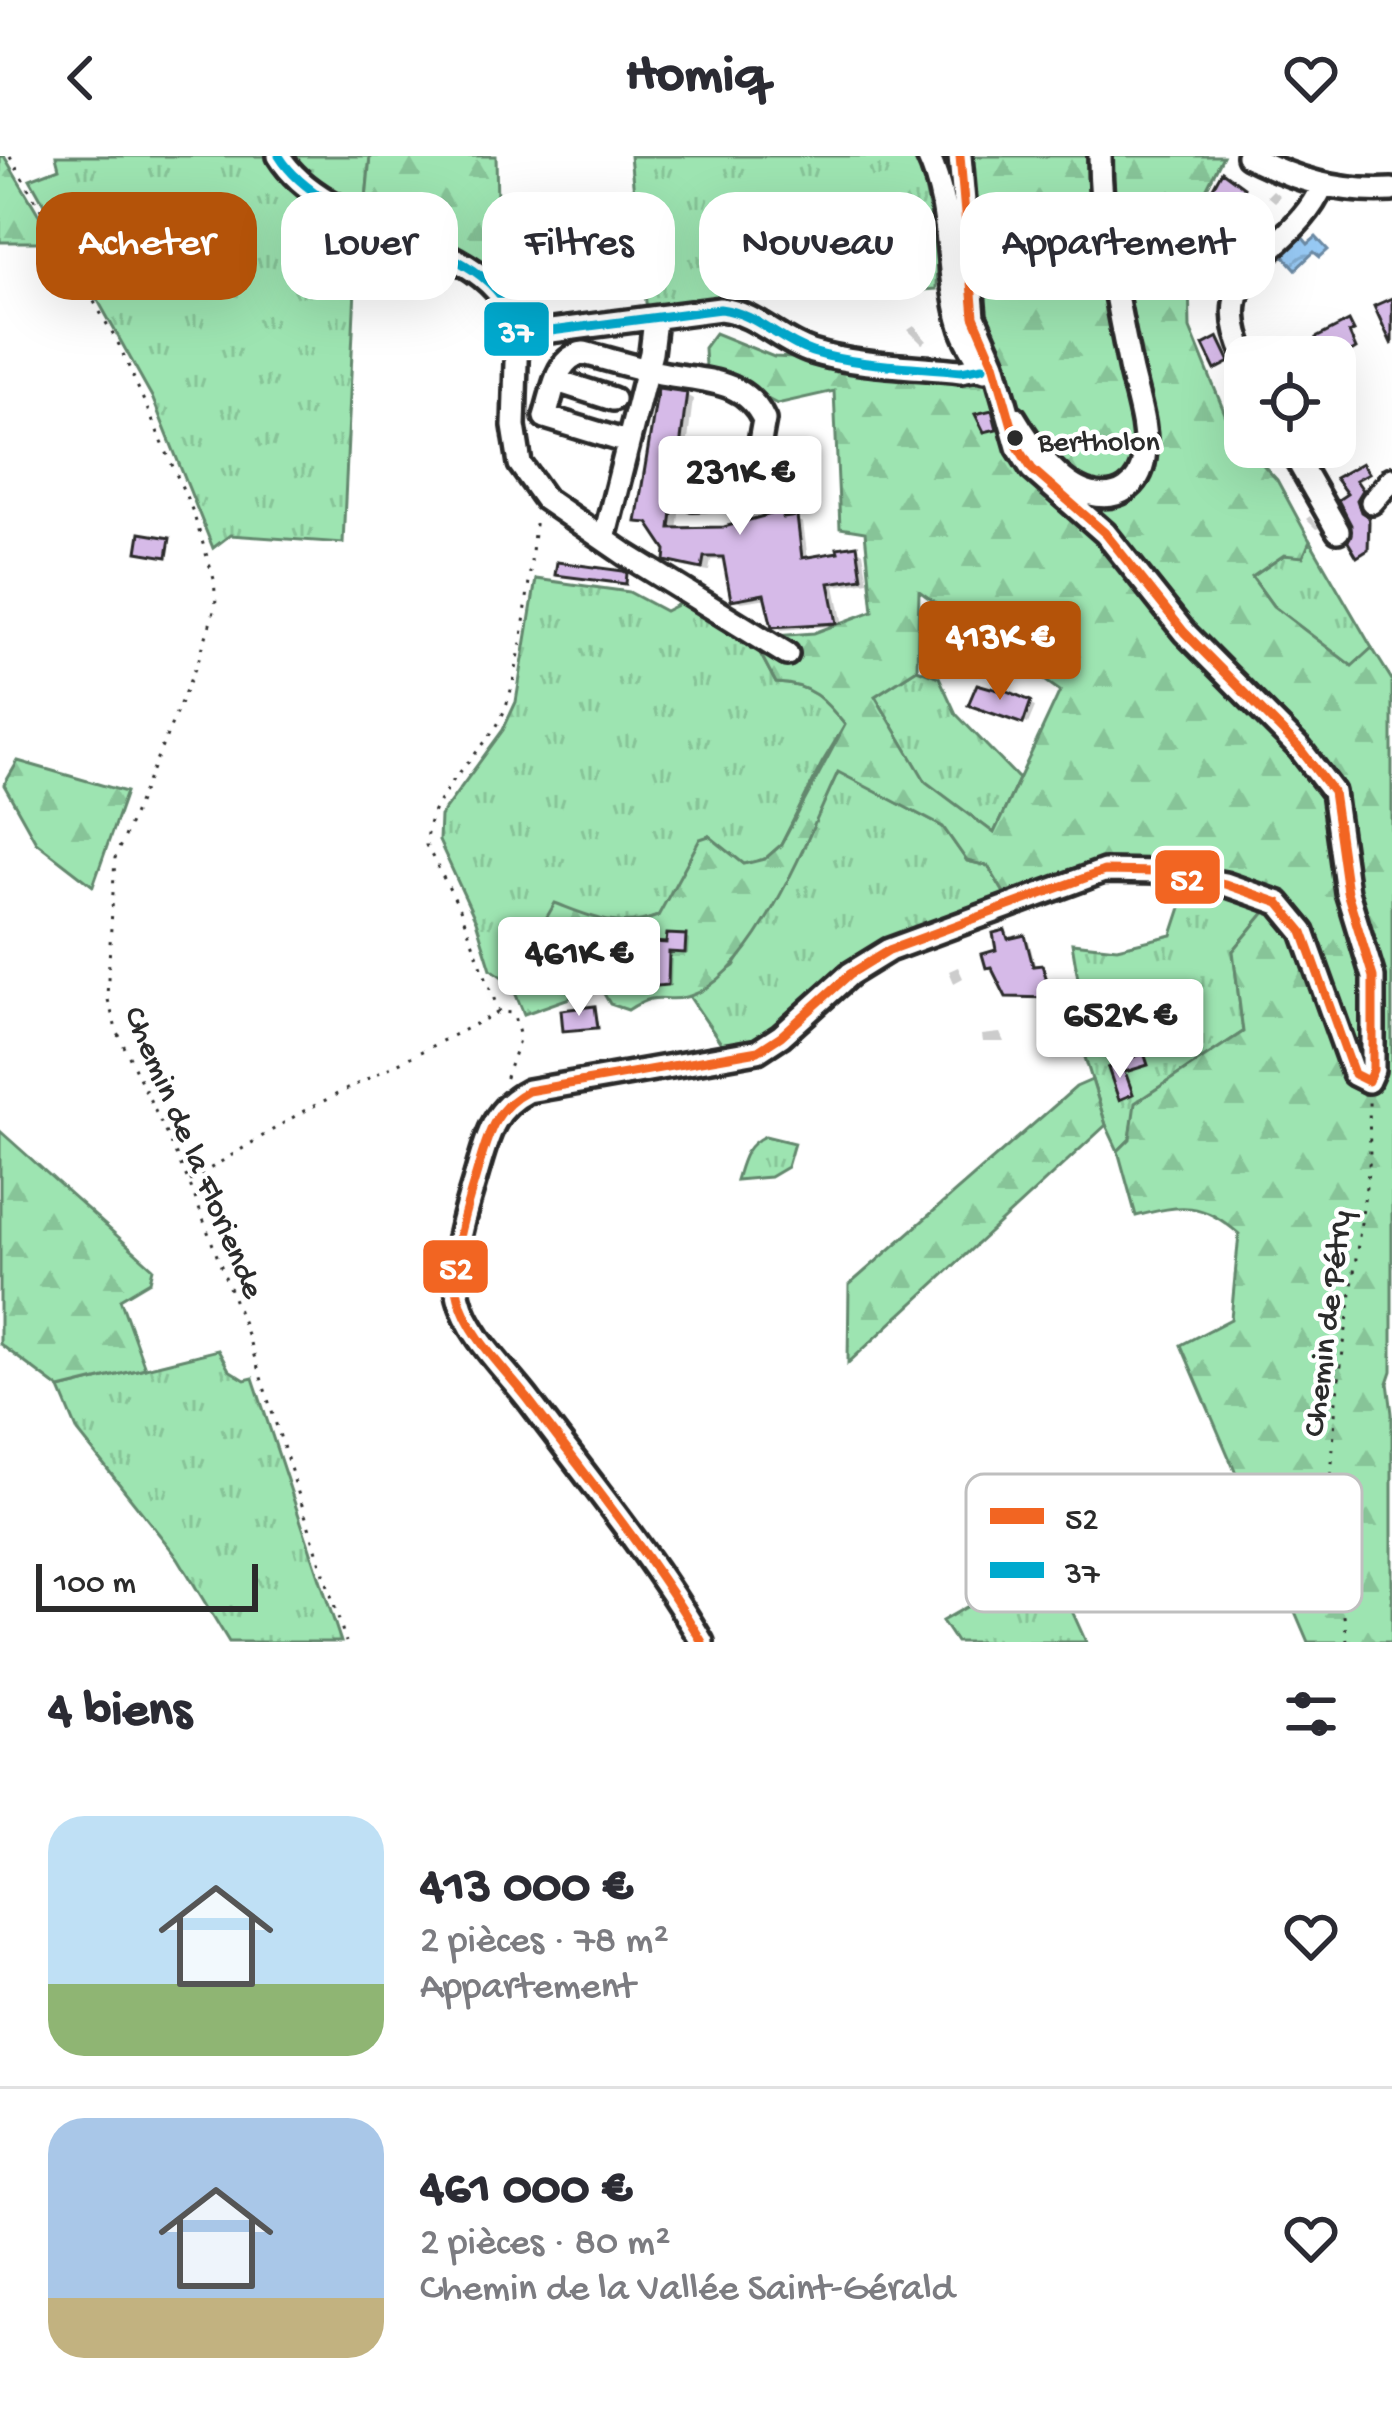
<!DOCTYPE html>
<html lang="fr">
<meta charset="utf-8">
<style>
:root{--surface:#fff;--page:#f7f7f7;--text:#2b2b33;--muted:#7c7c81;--line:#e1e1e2;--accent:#b45309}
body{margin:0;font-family:"Gochi Hand",sans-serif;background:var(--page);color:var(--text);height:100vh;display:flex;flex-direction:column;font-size:45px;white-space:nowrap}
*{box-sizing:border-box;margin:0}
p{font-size:39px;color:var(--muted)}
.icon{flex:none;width:66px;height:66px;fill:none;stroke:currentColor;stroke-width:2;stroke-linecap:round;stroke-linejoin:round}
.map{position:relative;height:1486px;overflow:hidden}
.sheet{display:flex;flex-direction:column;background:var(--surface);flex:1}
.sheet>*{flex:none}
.hud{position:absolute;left:36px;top:36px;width:1320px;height:108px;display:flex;gap:24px}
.tools{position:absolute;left:1224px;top:180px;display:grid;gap:24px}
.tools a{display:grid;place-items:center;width:132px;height:132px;border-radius:24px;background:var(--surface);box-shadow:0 12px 48px #0002;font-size:60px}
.scale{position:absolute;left:36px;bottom:30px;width:222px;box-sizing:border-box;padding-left:12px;border:6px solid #2b2b2b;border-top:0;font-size:33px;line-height:42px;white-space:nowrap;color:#2b2b2b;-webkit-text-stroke:9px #fff;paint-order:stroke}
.price{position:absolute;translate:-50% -102px;padding:0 27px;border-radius:12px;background:#fff;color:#222;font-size:39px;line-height:78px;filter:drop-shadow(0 3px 6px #0008)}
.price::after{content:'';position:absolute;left:50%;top:72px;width:36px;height:27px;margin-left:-18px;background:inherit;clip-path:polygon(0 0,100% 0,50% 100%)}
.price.active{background:var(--accent);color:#fff}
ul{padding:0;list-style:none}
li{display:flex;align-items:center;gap:36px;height:300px;padding:0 48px}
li+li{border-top:3px solid var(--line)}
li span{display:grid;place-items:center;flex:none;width:336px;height:240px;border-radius:36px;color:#555}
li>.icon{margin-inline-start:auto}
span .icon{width:144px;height:144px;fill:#fffc;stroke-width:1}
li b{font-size:51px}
h2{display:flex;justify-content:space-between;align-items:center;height:144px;padding:0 48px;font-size:51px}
.tag{padding:0 42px;border-radius:36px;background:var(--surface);box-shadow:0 12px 48px #0002;font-size:42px;line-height:108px}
.tag.active{background:var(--accent);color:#fff}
header{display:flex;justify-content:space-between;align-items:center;height:156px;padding:0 48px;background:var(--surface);font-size:54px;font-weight:800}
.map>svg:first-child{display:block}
</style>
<header><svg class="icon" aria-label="back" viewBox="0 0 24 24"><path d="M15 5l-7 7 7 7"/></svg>Homiq<svg class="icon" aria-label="heart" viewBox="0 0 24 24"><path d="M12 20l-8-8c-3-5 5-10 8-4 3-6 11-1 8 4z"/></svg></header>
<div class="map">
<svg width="1392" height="1486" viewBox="0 0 1392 1486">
<defs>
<pattern id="grass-tufts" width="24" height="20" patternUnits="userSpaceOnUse" patternTransform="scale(3)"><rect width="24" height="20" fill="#9de4b1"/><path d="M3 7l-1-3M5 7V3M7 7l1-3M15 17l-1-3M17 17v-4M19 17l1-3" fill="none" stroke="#87c498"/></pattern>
<pattern id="forest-firs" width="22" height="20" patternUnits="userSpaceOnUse" patternTransform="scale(3)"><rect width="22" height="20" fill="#9de4b1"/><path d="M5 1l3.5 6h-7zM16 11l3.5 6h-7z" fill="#87c498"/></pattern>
<pattern id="water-waves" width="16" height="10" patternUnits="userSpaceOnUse" patternTransform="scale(3)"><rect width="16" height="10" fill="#97c9f4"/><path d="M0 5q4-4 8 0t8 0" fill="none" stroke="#82add1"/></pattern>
</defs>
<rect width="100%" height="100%" fill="#fff"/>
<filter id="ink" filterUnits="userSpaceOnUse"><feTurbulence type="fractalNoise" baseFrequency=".00833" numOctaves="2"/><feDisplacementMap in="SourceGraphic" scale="24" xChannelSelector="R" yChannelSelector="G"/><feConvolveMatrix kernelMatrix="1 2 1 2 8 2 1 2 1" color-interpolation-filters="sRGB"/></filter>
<g filter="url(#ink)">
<path fill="url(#grass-tufts)" stroke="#64886e" stroke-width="3" d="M56 0H270L358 69 343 387 230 379 213 392 152 241 30 23 59 12Z
M288 0H370L365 55 329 39Z
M630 0H919L937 94 936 133 922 134 910 88 746 136 740 147 647 155Z
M1310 385 1372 492 1352 511 1273 450 1252 421 1284 399 1303 400Z
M536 423 629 436 665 455 681 447 759 495 776 527C811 528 824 543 845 569L822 607 781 689 765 703 744 709 709 680 658 760 636 768 544 766 577 792 598 832 524 858 511 827 491 813 476 765 439 685 440 660 503 574 516 546Z
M917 513 939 521 956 558 1019 623 994 677 926 627 875 540Z
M838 615 943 671 967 705 988 710 1006 740C958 758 904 772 860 799 812 829 783 878 725 893L689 840 734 810 780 738Z
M1189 727 1251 744 1267 754 1233 795 1243 876 1136 947 1130 983 1118 995 1106 969 1075 869 1084 858 1072 787 1117 792 1172 779Z
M765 980 794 987 787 1011 770 1021 736 1024C742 1004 745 989 765 980Z
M218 1194 229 1214 245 1224 253 1222 341 1486H229L178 1402 78 1276 60 1233Z
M1049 1404 1086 1486H956L942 1465Z"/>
<path fill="url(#forest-firs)" stroke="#64886e" stroke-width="3" fill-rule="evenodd" d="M0 0H4L55 86H0Z
M370 0H496L498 99 490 113 365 55Z
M939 0H1223L1188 69 1190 172 1232 275 1277 324 1310 385 1303 401 1284 399 1252 421 1273 450 1352 510 1372 492 1392 524V1215L1388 1227 1392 1257V1486H1308L1181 1189 1231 1163 1239 1078C1201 1045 1183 1048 1136 1060L1118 995 1130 983 1135 947 1243 876 1233 795 1276 743C1174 693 1109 696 1006 740L988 710 967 705 943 671 838 616C809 677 757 818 690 840 663 849 661 832 628 854L610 848 577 792 544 766 555 747C592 761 619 775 658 760L700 683 709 680 744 708 765 703 781 689 845 569C824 543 811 528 776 527L759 495 775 480 814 477 873 455 865 376 840 372 834 235 777 248 705 210 704 192 715 177 774 201 814 203 885 217 978 225 1000 212 974 164 956 57ZM919 435 1060 535 994 677 926 626 875 540 917 513Z
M18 605 126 636 93 730 36 686 4 629Z
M1092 924 1106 969 848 1207 849 1129 1076 931Z
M0 975 153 1112 150 1125 120 1143 145 1212 60 1233 0 1188Z"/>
<path fill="url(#water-waves)" stroke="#6c8aa4" stroke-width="3" d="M1302 81 1308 88 1316 81 1328 94 1320 101 1314 96 1296 113 1283 99Z"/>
<path fill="#0003" d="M1273 34 1280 40 1274 46 1267 40Z
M914 170 927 185 922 188 908 174Z
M686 239 693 243 677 375 725 374 781 358 803 367 808 404 856 392 863 396 868 425 835 430 843 469 782 474 775 469 768 442 741 446 733 442 727 404H711L709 415 682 411 668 404 670 393 653 369 639 364Z
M1365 312 1369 319 1357 326 1364 337 1359 347 1363 361 1371 365 1370 395 1362 400 1351 338 1339 323Z
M1310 360 1319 372 1316 373 1306 363Z
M1001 535 1035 551 1028 568 977 551Z
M1005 778 1010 786 1029 785 1036 813 1045 814 1055 842 1008 838 988 810 1000 797Z
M686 782 689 784 688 798 672 796 671 830H639V797L612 796 610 808 594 809 607 786 669 790Z
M958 811 963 822 954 827 949 815Z
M1000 877 1004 886H983L982 879Z"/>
<path fill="#d6bae8" stroke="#2b2b2b" stroke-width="3" d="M1222 15 1244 31 1236 46 1212 33Z
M1392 142V189L1374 150Z
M1349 165 1354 175 1349 177 1356 193 1338 204 1330 187 1320 191 1316 182Z
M1218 181 1230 206 1215 214 1203 189Z
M658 232 687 236 670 372 724 371 782 355 783 362 797 360 802 402 838 396 837 392 857 389 862 422 829 427 837 467 772 471 764 438 731 444 723 401H704L702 413 665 405 666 394 648 367 636 366Z
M992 254 997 273 984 276 975 258Z
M1362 307 1369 317 1356 324 1363 334 1357 344 1361 356 1369 361 1368 394 1357 401 1348 386 1351 369 1338 344 1347 338 1335 322Z
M140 377 170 382 167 401 137 396Z
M557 406 623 415 627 417 626 428 555 419Z
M977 528 998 534V531L1031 545 1023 568 968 549Z
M564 765 608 783 666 787 667 778 686 779 685 797 669 796 668 829 636 832V797L608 795 607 807 591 810 594 795 559 787Z
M1005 774 1008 783 1025 779 1033 810 1042 809 1053 842 1006 841 991 811 986 812 982 798 996 794 993 777Z
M595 850 598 872 563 875 561 854Z
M1144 897 1148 909 1125 916 1122 905Z
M1122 907 1133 938 1119 944 1108 912Z"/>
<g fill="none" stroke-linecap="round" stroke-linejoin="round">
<g stroke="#2b2b2b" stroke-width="30">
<path id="minor" d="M279 0C331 84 497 77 517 175L528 178 720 153C757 157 778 185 812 196 858 210 913 210 961 215L983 211
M928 0C954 55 944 115 962 171 966 186 977 201 985 214
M1248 0C1296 24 1338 37 1392 34
M517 175 514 270 520 308 545 343 625 398 787 498
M1246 201C1202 109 1293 99 1322 30
M557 225 613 243
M1014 261C1030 288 1059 330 1091 338 1118 345 1140 330 1144 302 1149 274 1136 239 1130 211 1117 143 1100 70 1100 0
M627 286 545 261C553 237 556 200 584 197 611 204 639 213 666 218 704 225 746 223 764 264 752 324 762 340 693 342
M1290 291 1338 375
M1372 346 1392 323
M604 383 651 197 655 164
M702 1486C653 1402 589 1324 531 1247 508 1216 468 1180 459 1142 448 1100 466 1055 477 1016 488 979 493 953 528 935L758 895 781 880 850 818 889 794 1104 715 1158 716 1225 728 1279 747 1303 776 1354 918 1368 925 1373 914V821L1347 736 1333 636 1300 593 1184 476 1105 377 1032 313 1018 291 994 207 974 161 960 0"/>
</g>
<path stroke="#2b2b2b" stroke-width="3" stroke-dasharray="3 9" stroke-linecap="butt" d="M10 0 119 189 193 356 214 423 216 449 199 503 115 702 107 840 116 873 189 1026 248 1181 346 1486
M499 856 460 753 426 689C426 643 472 607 496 571 523 529 529 413 536 361
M190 1025 300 957 499 856 513 857 520 881 504 927
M1347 1486 1330 1338 1336 1245 1370 1002 1369 944"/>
<use href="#minor" stroke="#fff" stroke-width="21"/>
<g stroke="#fff" stroke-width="18">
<path id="bus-1" d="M702 1486C653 1402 589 1324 531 1247 508 1216 468 1180 459 1142 448 1100 466 1055 477 1016 488 979 493 953 528 935L758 895 781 880 850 818 889 794 1104 715 1158 716 1225 728 1279 747 1303 776 1354 918 1368 925 1373 914V821L1347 736 1333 636 1300 593 1184 476 1105 377 1032 313 1018 291 994 207 974 161 960 0"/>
</g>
<g stroke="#fff" stroke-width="18">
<path id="bus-2" d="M279 0C331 84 497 77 517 175L528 178 720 153C757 157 778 185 812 196 858 210 913 210 961 215L983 211"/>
</g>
<use href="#bus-1" stroke="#f26522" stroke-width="9"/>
<use href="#bus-2" stroke="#00a9ce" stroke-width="9"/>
</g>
</g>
<circle fill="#2b2b2b" stroke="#fff" stroke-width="4.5" cx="1015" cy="282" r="10"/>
<g text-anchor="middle" stroke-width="9" stroke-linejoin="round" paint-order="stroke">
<g font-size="30" fill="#2b2b2b" stroke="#fff" text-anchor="start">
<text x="1038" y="294">Bertholon</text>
</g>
<g font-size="33" fill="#2b2b2b" stroke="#fff">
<text transform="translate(197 995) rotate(67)" y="12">Chemin de la Floriende</text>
<text transform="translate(1324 1167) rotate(-83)" y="12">Chemin de Pétry</text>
</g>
</g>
<rect x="966" y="1318" width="396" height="138" rx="18" fill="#fff" stroke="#bfbfbf" stroke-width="3"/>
<rect x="990" y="1352" width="54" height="16" fill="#f26522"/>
<rect x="990" y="1406" width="54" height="16" fill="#00a9ce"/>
<g font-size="33" fill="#2b2b2b">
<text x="1065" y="1372">52</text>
<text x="1065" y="1426">37</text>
</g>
<g stroke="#fff" stroke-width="4.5">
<rect x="482" y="144" width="69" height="58" rx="12" fill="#00a9ce"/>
<rect x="1153" y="692" width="69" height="58" rx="12" fill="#f26522"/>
<rect x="421" y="1082" width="69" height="57" rx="12" fill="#f26522"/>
</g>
<g font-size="33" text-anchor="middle" font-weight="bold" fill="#fff">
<text x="516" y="185">37</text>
<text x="1187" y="733">52</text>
<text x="456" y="1122">52</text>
</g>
</svg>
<div class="tools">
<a><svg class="icon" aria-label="locate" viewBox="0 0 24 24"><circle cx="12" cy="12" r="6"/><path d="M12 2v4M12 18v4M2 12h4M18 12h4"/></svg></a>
</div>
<div class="scale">100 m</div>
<b class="price" style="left:740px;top:382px">231K €</b>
<b class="price active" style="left:1000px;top:547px">413K €</b>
<b class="price" style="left:579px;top:863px">461K €</b>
<b class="price" style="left:1120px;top:925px">652K €</b>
<div class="hud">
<a class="tag active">Acheter</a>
<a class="tag">Louer</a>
<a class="tag">Filtres</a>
<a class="tag">Nouveau</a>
<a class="tag">Appartement</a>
</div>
</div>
<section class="sheet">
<h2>4 biens<svg class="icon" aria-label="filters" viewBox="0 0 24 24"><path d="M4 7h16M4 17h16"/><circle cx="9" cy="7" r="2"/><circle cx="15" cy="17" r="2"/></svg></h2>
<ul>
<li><span style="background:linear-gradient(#bfe0f5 70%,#8fb573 0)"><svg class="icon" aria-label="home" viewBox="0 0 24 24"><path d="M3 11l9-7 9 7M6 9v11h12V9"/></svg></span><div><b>413 000 €</b><p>2 pièces · 78 m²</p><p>Appartement</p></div><svg class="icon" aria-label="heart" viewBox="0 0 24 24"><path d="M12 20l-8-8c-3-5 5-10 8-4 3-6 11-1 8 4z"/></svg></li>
<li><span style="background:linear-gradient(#a9c7e8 75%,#c2b280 0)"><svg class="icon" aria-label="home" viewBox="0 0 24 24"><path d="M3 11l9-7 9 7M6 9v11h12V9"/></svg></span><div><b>461 000 €</b><p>2 pièces · 80 m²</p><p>Chemin de la Vallée Saint-Gérald</p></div><svg class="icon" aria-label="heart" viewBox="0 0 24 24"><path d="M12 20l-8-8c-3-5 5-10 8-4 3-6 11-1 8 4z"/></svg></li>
</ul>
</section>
